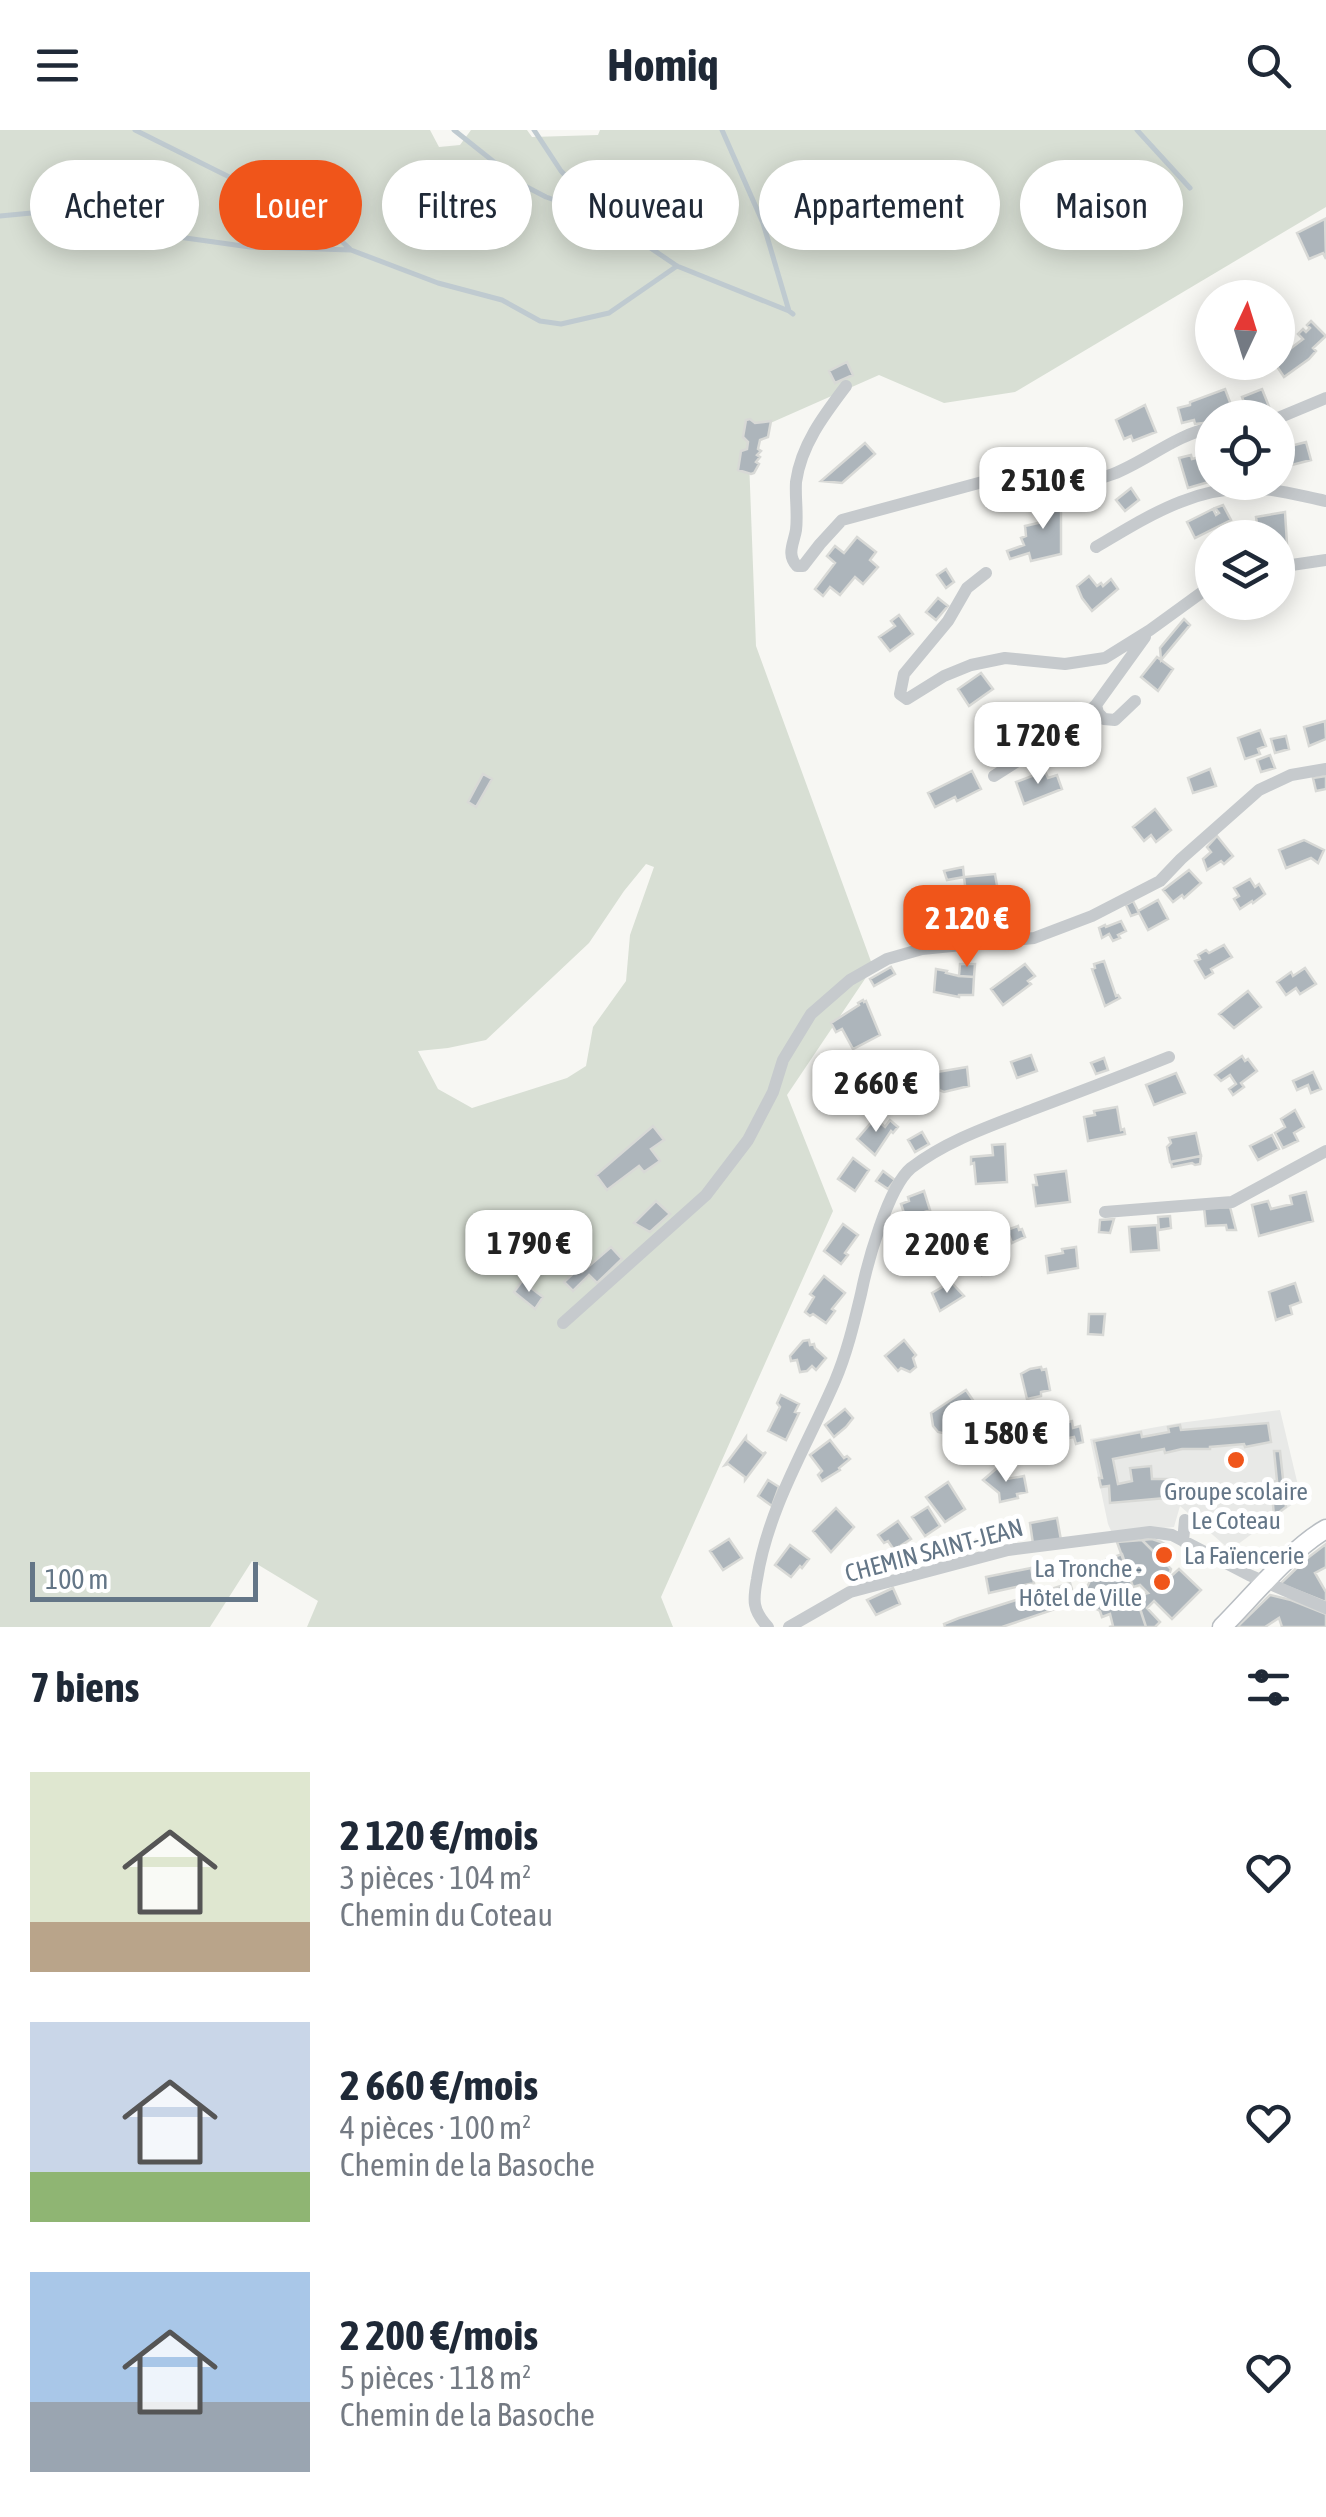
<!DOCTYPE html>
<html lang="fr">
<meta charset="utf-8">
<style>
:root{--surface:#fff;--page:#f2f2f3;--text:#1f2937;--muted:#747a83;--accent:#f0551a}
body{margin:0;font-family:"Asap Condensed",sans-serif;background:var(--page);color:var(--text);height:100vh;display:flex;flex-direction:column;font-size:38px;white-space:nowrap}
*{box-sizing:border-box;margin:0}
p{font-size:32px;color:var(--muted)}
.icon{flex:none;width:55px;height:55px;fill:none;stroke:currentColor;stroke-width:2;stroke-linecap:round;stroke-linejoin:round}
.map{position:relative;height:1497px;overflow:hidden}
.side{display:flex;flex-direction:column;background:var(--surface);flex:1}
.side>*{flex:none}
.banner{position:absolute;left:30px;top:30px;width:1268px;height:90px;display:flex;gap:20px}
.needle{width:65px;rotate:4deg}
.tools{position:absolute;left:1195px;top:150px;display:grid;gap:20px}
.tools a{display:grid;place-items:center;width:100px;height:100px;border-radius:50%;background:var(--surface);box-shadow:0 5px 25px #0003;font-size:50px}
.scale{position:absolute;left:30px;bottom:25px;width:228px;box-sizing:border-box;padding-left:10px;border:5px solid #647687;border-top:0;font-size:28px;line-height:35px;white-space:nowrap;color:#647687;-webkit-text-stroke:8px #fff;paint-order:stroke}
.price{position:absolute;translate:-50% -85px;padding:0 22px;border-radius:20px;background:#fff;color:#222;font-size:32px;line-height:65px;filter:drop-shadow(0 2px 5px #0008)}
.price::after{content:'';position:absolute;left:50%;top:60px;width:30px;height:22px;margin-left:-15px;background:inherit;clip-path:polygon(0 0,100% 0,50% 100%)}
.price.active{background:var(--accent);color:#fff}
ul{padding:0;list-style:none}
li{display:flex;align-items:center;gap:30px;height:250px;padding:0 30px}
li span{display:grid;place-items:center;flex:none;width:280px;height:200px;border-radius:0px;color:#555}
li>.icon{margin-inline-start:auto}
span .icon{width:120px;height:120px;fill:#fffc;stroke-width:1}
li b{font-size:42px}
h2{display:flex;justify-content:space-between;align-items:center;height:120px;padding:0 30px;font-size:42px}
.tag{padding:0 35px;border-radius:45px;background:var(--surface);box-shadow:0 5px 25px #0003;font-size:35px;line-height:90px}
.tag.active{background:var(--accent);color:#fff}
header{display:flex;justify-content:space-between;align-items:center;height:130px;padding:0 30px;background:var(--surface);font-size:45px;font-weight:700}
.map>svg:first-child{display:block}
</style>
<header><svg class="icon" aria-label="menu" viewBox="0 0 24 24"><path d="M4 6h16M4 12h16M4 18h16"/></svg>Homiq<svg class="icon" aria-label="search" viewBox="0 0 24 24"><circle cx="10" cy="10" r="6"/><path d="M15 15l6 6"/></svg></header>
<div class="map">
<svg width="1326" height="1497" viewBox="0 0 1326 1497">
<rect width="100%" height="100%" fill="#f7f7f3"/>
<path fill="#e8e9e7" d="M1280 1280 1301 1368 1230 1420 1180 1376 1174 1397 1112 1403 1108 1394 1090 1309 1179 1293Z"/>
<path fill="#d8dfd4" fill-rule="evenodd" d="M0 0H430L439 17 460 15 471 0H527L532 7 598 5 600 0H1326V77L1015 262 944 273 879 245 748 303 756 516 873 837 787 965 833 1081 661 1467 673 1497H307L318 1471 252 1431 210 1497H0ZM646 734 654 737 630 805 626 851 593 897 586 936 567 948 472 978 438 959 418 921 448 918 486 910 589 813 624 761Z"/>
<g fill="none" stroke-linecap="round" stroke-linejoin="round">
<path stroke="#bfcad0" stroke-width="5" d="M135 0 322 93 350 119
M454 0 523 55 546 67 605 87 677 136 789 181
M534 0 561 41 601 83
M722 0 763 93 789 181 793 184
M1137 0 1190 58
M0 86 42 82 150 103 250 117 351 120 438 153 502 170 540 191 561 194 609 183 677 136"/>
</g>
<path fill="#adb5bb" stroke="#d8d9d6" stroke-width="2.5" d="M1325 89 1326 129 1323 123 1309 129 1297 103Z
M1311 191 1326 206 1313 218 1316 221 1309 229 1284 247 1274 232H1278V228L1303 209 1298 204 1303 199 1306 202 1310 198 1307 195Z
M847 232 853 245 835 253 829 241Z
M1225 259 1236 288H1212V292L1195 294 1194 290 1182 293 1178 278 1190 275V272Z
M1262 259 1272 284 1250 288 1242 267Z
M1145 275 1156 302 1133 311 1131 306 1124 309 1116 290Z
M750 289 755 293 771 291 768 307 760 310 758 319 761 321 757 325 760 327 756 332 759 334 754 343 751 344 738 340 741 321 747 319 748 312 743 307 746 290Z
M1306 312 1311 330 1284 337 1279 319Z
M865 313 875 324 842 353 821 351Z
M1212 320V351L1188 358 1179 328 1191 325 1192 329 1208 325 1207 321Z
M1131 358 1139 370 1125 381 1116 370Z
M1057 361 1061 382V424L1031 431 1029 423 1010 429 1007 421 1024 415 1021 408 1026 406 1025 396 1042 392 1036 374 1048 368 1047 362Z
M1223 375 1231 390 1195 408 1187 392 1213 379 1216 385 1219 383 1215 378Z
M1285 382 1287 414 1278 416V408H1259L1256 387Z
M857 407 876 422 870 430 878 437 863 454 855 447 840 465 830 457 823 466 815 459 835 433 827 426 835 416 844 423Z
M946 439 954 452 946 458 937 445Z
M1089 446 1097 456 1101 453 1103 456 1111 449 1118 459 1092 481 1082 468 1077 456Z
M938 468 948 476 936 490 926 482Z
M899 485 913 504 890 521 879 507 895 496 891 491Z
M1184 489 1190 495 1161 530 1160 518Z
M1157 527 1173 539 1158 561 1141 547Z
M981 543 993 559 969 576 958 559Z
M1325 591 1326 609 1309 616 1304 597Z
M1260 600 1266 616 1258 619 1260 624 1245 629 1238 608Z
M1286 606 1289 619 1275 623 1271 609Z
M1270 625 1275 638 1261 642 1257 630Z
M1210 639 1216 656 1193 663 1188 648Z
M972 641 981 659 957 671 955 667 935 677 928 663Z
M1045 641 1048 648 1057 645 1062 659 1024 674 1016 652Z
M483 644 492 649 476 677 468 672Z
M1326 646V659L1316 661 1313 648Z
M1155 679 1171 700 1156 712 1151 705 1144 711 1133 697Z
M1217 706 1233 726 1224 734 1221 731 1207 740 1203 729 1211 722 1207 717Z
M1304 710 1324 720 1318 733 1311 728 1286 738 1279 720Z
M963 737 964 747 947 750 944 741Z
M1189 740 1201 753 1184 768 1182 765 1173 772 1163 760Z
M995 744 999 767H989L990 772 982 773 983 779 972 780 970 763 966 764 964 747Z
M1250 749 1255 757 1259 754 1265 764 1253 773 1252 771 1240 779 1234 769 1239 766 1234 758Z
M940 758 946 777 922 785 921 781 911 784 907 767Z
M1158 770 1168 789 1148 800 1139 783 1131 786 1126 775 1133 771 1138 781Z
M1121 791 1126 801 1118 805 1120 808 1113 811 1109 804 1102 808 1099 798 1105 795 1106 797Z
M953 796 954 805 928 807 927 797Z
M1224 815 1232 827 1211 839 1213 843 1205 848 1195 831 1200 829 1198 825 1206 820 1209 823Z
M1104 831 1116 866 1118 865 1120 868 1105 876 1092 839 1095 838 1094 834Z
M960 834H975L974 847 959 846Z
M1025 834 1035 846 1028 851 1031 854 1003 875 991 859Z
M891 837 895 844 874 856 870 849Z
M1305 838 1316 854 1300 864 1296 858 1286 865 1277 852 1291 842 1293 846Z
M936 839 947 841 946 843 959 846 974 847 973 865H959V867L934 862Z
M1248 861 1261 877 1234 898 1219 884Z
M863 870 864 872 866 871 880 905 853 919 842 899 836 902 831 893 859 875 858 873Z
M1031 925 1037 941 1017 948 1011 932Z
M1242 926 1245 931 1248 929 1257 941 1241 953 1244 957 1233 965 1229 959 1236 954 1230 945 1221 951 1215 945Z
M1104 928 1108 940 1096 944 1091 933Z
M967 937 969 956 944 962 939 960 937 942Z
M1313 942 1321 959 1311 963 1308 955 1297 960 1293 951Z
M1176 943 1185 963 1154 975 1146 955Z
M1117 977 1121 1000 1124 999 1125 1004 1088 1011 1084 987 1095 985 1094 981Z
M1295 980 1304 997 1294 1003 1298 1011 1283 1018 1275 1003 1285 997 1281 989Z
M875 988 885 997 890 990 898 997 893 1003 891 1001 875 1025 857 1009Z
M653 996 664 1010 651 1019 660 1031 644 1042 639 1036 607 1060 596 1045Z
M922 1002 929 1014 915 1022 908 1010Z
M1196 1003 1201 1026 1170 1032 1167 1017 1171 1013 1169 1008Z
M1272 1005 1279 1019 1258 1030 1250 1016Z
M1005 1014 1007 1052 976 1054 974 1033 971 1034V1027L993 1025 992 1015Z
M1201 1026 1200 1034 1195 1035 1192 1033 1172 1037 1171 1032Z
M853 1028 869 1040 855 1061 838 1049Z
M883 1041 895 1050 888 1059 876 1051Z
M1066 1041 1070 1072 1036 1076 1033 1055H1037L1035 1045Z
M924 1061 930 1080 906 1089 901 1074 909 1071 908 1067Z
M1306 1062 1313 1091 1259 1106 1252 1075 1268 1071 1271 1079 1292 1074 1290 1066Z
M656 1071 670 1084 650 1102 634 1093Z
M1230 1077 1236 1100H1227L1226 1095 1206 1096 1204 1078Z
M1170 1086 1171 1098 1159 1100 1158 1087Z
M1114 1089 1110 1103 1099 1102 1100 1090Z
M843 1094 858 1105 845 1123 848 1125 841 1134 824 1121Z
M1157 1095 1159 1120 1131 1122 1129 1097Z
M1018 1096 1019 1100 1022 1099 1025 1107 1012 1113 1007 1100Z
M611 1117 622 1129 597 1153 589 1145 573 1161 564 1152 579 1138 582 1142Z
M1076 1117 1078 1138 1048 1143 1046 1126 1063 1123 1062 1119Z
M988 1126 992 1139 982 1145 976 1133Z
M824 1146 845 1163 832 1179 835 1181 826 1193 813 1184 810 1186 805 1182 814 1167 810 1164Z
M522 1151 543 1167 535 1179 514 1162Z
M951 1152 964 1166 940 1181 932 1163Z
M1295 1153 1301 1172 1290 1176 1292 1184 1276 1190 1269 1162Z
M1089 1184H1105L1103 1205 1088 1204Z
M809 1210 810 1215 814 1214 815 1218 826 1228 816 1240 812 1236 807 1241 800 1242 797 1230 791 1231 790 1226 803 1211Z
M904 1210 916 1225 913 1228 916 1237 910 1242 901 1238 898 1241 885 1226Z
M1041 1237 1042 1240 1046 1239 1050 1260 1041 1262V1266L1027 1269 1021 1244 1030 1239Z
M966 1260 979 1279 953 1295 951 1305 938 1302 933 1296 931 1283Z
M781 1265 799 1274 795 1282 799 1283 786 1310 768 1301 780 1277 777 1273Z
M845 1279 853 1288 846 1297 834 1307 825 1295Z
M1022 1287 1024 1295 1060 1288 1061 1294 1072 1291 1073 1298 1080 1296 1083 1312 1076 1314 1074 1307 1059 1310 1057 1300 1042 1303V1307L1034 1309V1313L1017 1316 1013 1297 1004 1298 1002 1291Z
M1268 1293 1271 1312 1245 1317 1244 1314 1210 1317V1319H1182L1165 1323 1164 1319 1113 1329 1118 1354 1132 1351 1130 1338 1151 1336 1152 1349H1175L1177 1367 1110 1373 1109 1356 1101 1357 1099 1348H1102L1094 1311 1141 1302 1142 1307 1169 1302 1168 1297 1180 1295 1181 1300Z
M746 1307V1310L763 1324 766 1322 745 1350V1347L728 1334 725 1335Z
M830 1310 844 1328 847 1326 850 1329 839 1338 840 1340 822 1351 818 1345 822 1341 810 1325Z
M1274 1321H1280L1286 1377 1274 1386 1271 1352 1277 1351Z
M997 1338 1007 1349 1024 1346 1027 1362 1017 1364 1018 1368 1000 1372 999 1363 983 1350Z
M768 1350 779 1357 772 1376 758 1366Z
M948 1352 965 1379 945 1392 926 1367Z
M928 1377 940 1396 925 1406 912 1387Z
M836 1378 854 1397 831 1422 813 1401Z
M1057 1388 1061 1410 1033 1414 1030 1393Z
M898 1391 911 1409 894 1420 888 1411 884 1413 878 1405Z
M729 1409 742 1428 723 1440 710 1421Z
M1152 1409 1161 1412 1168 1416 1164 1419 1157 1418 1154 1422 1142 1410Z
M1142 1410 1154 1422 1157 1418 1164 1419 1170 1424 1169 1431 1166 1434 1171 1439 1170 1442 1165 1446 1168 1449 1179 1439 1201 1460 1172 1489 1154 1471 1147 1478 1160 1492 1155 1497H1146L1136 1466 1148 1463 1140 1455 1133 1457 1117 1412Z
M1326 1414V1437L1315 1443 1326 1462V1472L1280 1454 1305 1430Z
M790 1415 809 1429 802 1438 800 1436 791 1447 775 1435Z
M1122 1424 1133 1457 1122 1461 1125 1471 1136 1467 1146 1497H1109L1113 1496 1110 1484 1102 1487 1100 1481 1091 1476 1093 1471 1088 1468 1090 1463 1085 1461 1093 1445 1097 1444 1095 1437 1097 1433Z
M1031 1438 1034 1453 989 1463 986 1447Z
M1070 1453 1076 1472 1002 1497H945L944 1494 959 1488Z
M893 1458 900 1474 876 1485 867 1470Z
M1270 1465 1291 1470 1326 1484V1497H1282L1279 1488 1265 1497H1237Z"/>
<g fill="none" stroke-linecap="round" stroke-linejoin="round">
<g stroke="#b8bdc2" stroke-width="21">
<path id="secondary" d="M1222 1497C1250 1469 1292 1418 1326 1399"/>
</g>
<path stroke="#c6cacd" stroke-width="12" d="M846 256C824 285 801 315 796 352 795 368 798 384 796 400 794 413 786 424 797 436H803L820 414 842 390 1012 344C1029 344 1043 351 1059 353 1075 355 1098 350 1113 344 1147 331 1176 304 1212 298
M1278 288 1326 268
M1096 417C1150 385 1199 353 1264 359 1285 361 1306 367 1326 371
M1278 437 1326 430
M986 443 967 458 948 491 904 544 900 564 907 569 944 546 971 535 1005 528 1065 534 1105 528 1150 500 1212 455
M1096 575 1098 583 1104 589 1115 590 1135 571
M994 646 1071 597 1096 575 1145 507
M1105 1082 1232 1072 1326 1021
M563 1193 706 1065 748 1010 773 962 783 930 811 884 850 850 887 829 922 819 1034 808 1092 786 1160 751 1181 729 1259 660 1291 645 1326 639
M1183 1411 1185 1390
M768 1497C752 1480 753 1470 757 1449 768 1378 807 1316 835 1251 847 1223 854 1193 861 1164 867 1134 888 1057 911 1038 947 1010 993 995 1034 979 1079 962 1124 945 1169 927
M789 1497 850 1462 1008 1420 1150 1402 1172 1405 1249 1445 1326 1478"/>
<use href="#secondary" stroke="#fff" stroke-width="18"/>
</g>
<g fill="#f0551a" stroke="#fff" stroke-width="4">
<circle cx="1236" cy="1330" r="10"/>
<circle cx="1164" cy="1425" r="10"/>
<circle cx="1162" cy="1452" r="10"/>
</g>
<g text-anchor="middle" stroke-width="10" stroke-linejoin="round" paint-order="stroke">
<g font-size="25" fill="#647687" stroke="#fff">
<text x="1236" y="1370">Groupe scolaire<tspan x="1236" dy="29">Le Coteau</tspan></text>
<text x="1184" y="1434" text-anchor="start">La Faïencerie</text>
<text x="1142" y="1447" text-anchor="end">La Tronche -<tspan x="1142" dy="29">Hôtel de Ville</tspan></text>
</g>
<g font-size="25" fill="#647687" stroke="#fff">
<text transform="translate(934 1420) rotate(-15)" y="9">CHEMIN SAINT-JEAN</text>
</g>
</g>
</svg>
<div class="tools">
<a><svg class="needle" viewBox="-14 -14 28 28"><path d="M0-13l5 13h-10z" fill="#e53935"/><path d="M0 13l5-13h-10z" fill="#747a83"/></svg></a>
<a><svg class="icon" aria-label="locate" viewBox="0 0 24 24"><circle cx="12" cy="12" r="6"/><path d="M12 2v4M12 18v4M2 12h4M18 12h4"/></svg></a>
<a><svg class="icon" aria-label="layers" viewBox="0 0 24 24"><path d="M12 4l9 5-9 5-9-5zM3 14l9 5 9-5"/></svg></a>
</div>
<div class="scale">100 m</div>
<b class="price" style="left:1043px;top:402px">2 510 €</b>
<b class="price" style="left:1038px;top:657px">1 720 €</b>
<b class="price active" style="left:967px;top:840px">2 120 €</b>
<b class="price" style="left:876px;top:1005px">2 660 €</b>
<b class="price" style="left:529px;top:1165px">1 790 €</b>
<b class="price" style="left:947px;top:1166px">2 200 €</b>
<b class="price" style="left:1006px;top:1355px">1 580 €</b>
<div class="banner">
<a class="tag">Acheter</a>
<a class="tag active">Louer</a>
<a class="tag">Filtres</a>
<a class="tag">Nouveau</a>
<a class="tag">Appartement</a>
<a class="tag">Maison</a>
</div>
</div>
<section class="side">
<h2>7 biens<svg class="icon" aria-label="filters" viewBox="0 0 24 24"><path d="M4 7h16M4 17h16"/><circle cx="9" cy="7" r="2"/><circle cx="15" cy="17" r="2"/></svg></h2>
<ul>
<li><span style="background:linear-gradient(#dfe7d0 75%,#b9a48a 0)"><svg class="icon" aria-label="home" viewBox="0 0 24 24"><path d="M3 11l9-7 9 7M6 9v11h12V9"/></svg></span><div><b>2 120 €/mois</b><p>3 pièces · 104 m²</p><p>Chemin du Coteau</p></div><svg class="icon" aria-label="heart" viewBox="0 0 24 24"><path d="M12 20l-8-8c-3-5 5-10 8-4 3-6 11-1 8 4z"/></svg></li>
<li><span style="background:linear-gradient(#c9d6e8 75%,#8fb573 0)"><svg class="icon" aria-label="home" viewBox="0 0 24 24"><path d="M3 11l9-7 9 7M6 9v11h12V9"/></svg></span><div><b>2 660 €/mois</b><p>4 pièces · 100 m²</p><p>Chemin de la Basoche</p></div><svg class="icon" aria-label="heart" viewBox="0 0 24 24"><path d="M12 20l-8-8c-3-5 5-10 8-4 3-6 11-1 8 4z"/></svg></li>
<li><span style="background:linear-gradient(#a9c7e8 65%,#9aa5b1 0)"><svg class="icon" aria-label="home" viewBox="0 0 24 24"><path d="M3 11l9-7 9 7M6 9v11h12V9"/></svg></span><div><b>2 200 €/mois</b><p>5 pièces · 118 m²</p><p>Chemin de la Basoche</p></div><svg class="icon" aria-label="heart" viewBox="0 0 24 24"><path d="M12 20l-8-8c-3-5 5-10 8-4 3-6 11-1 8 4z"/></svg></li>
</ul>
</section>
